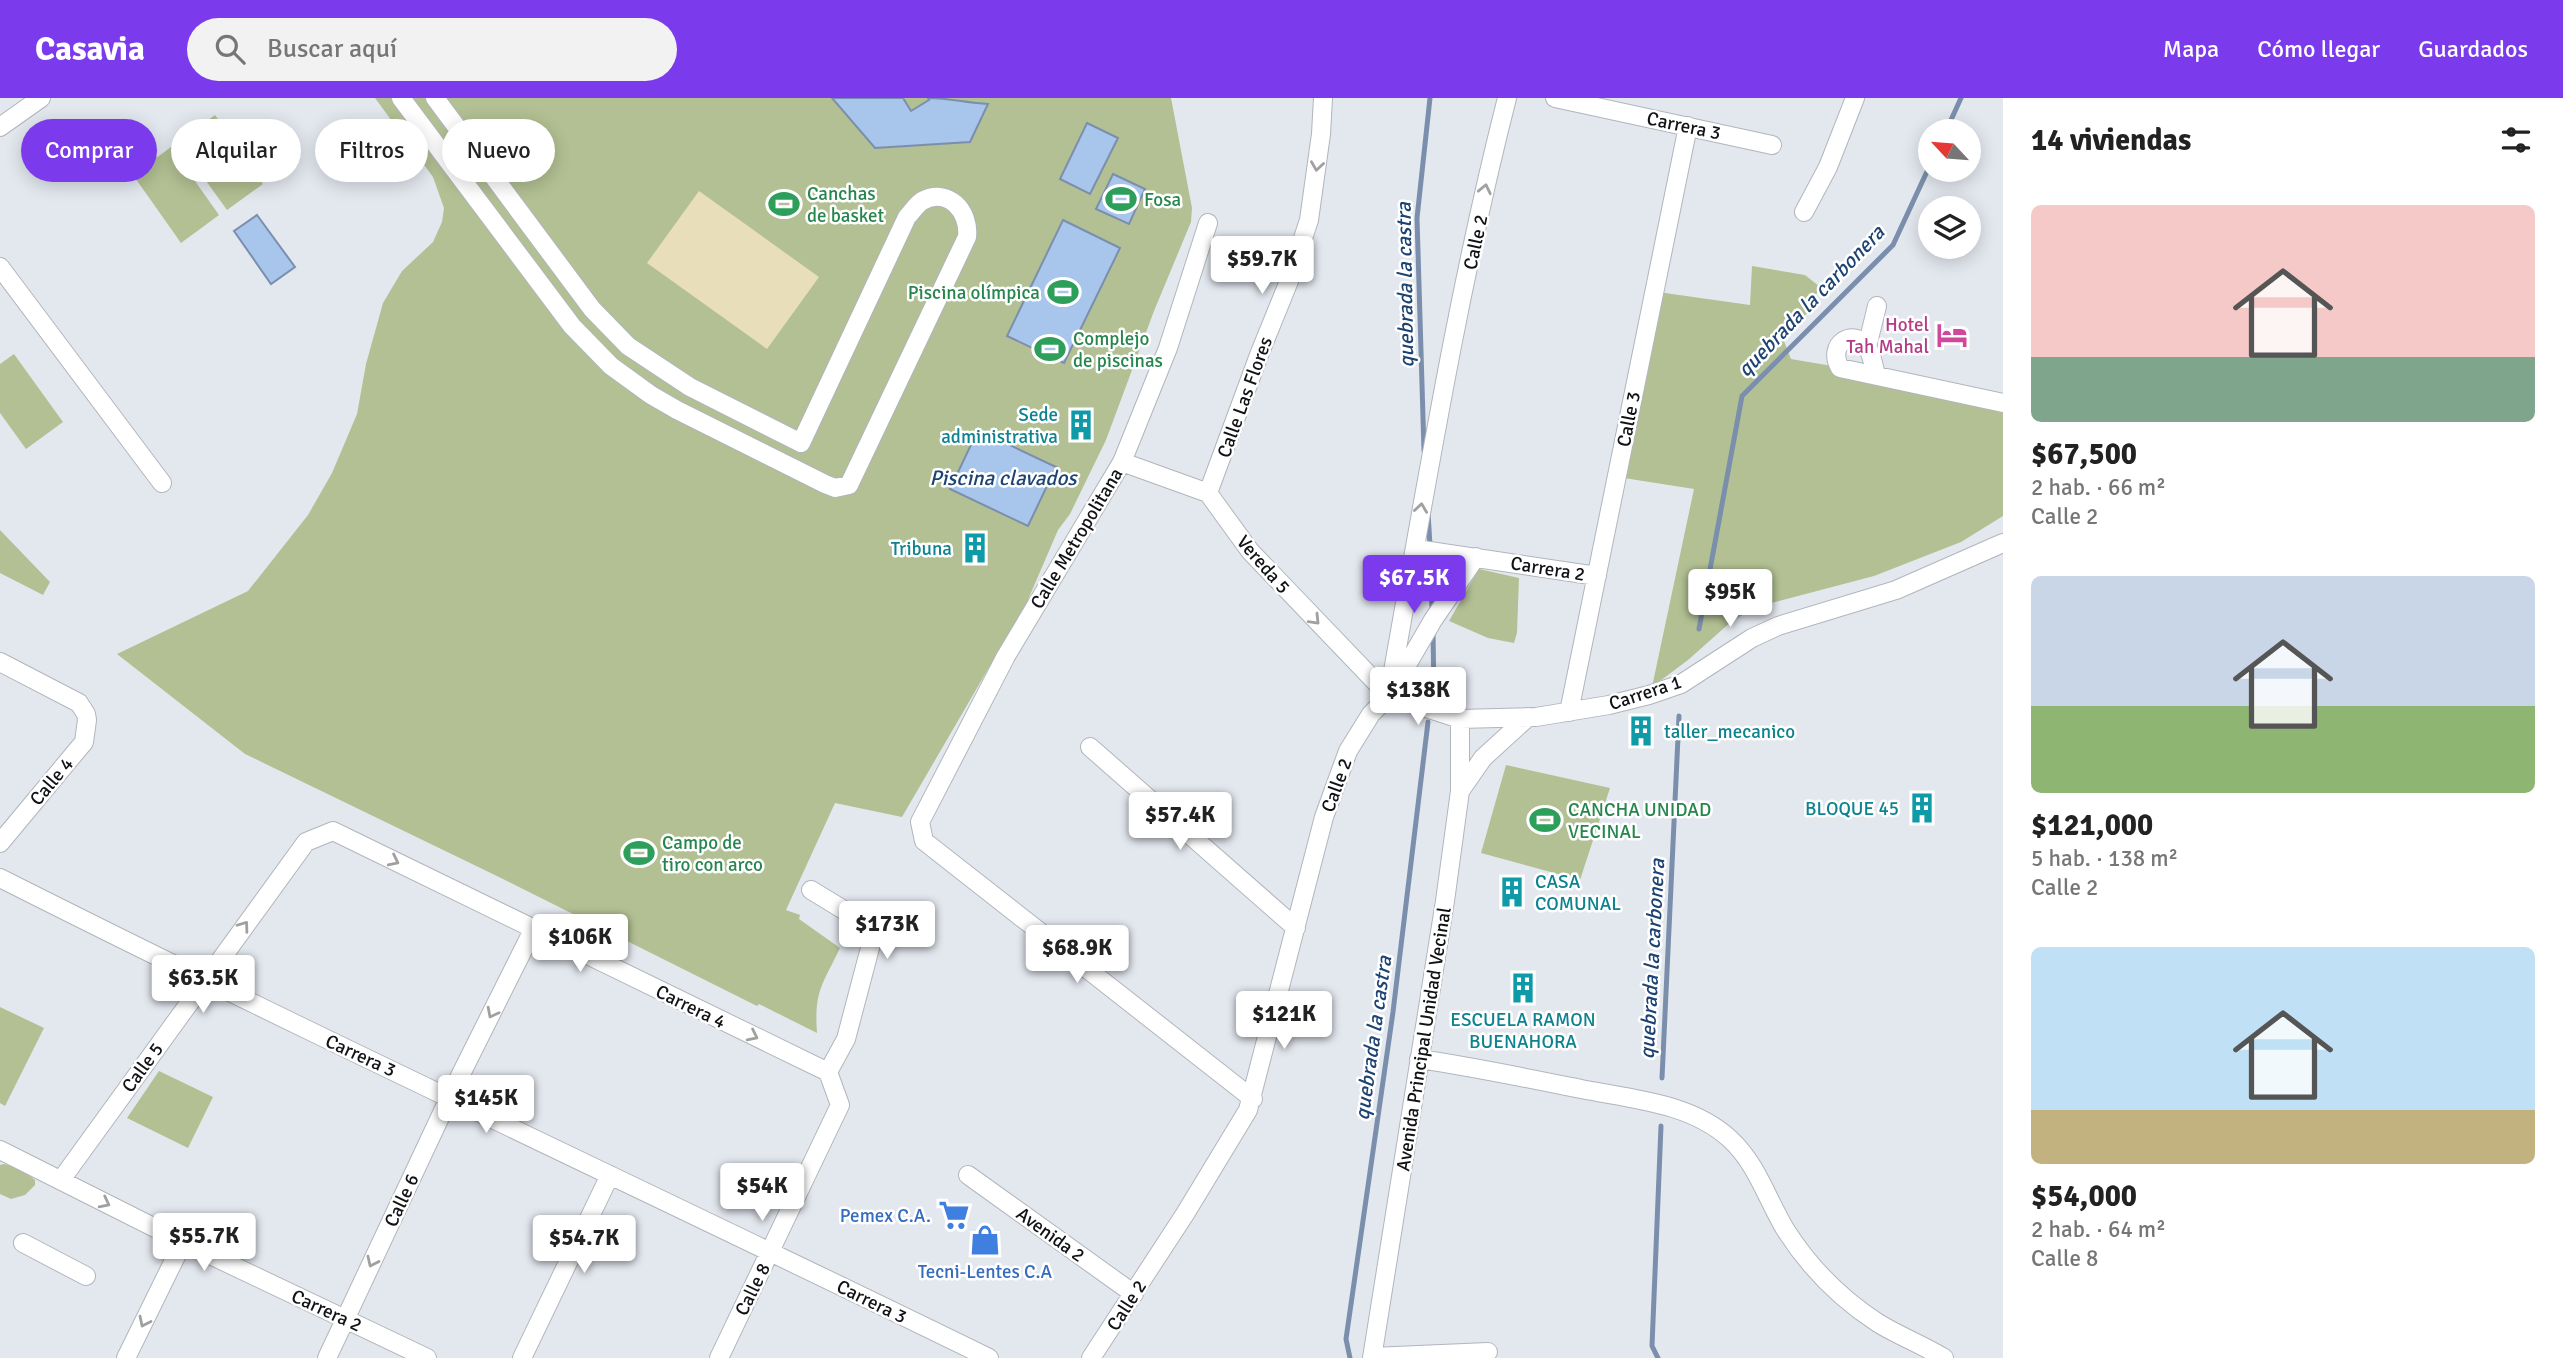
<!DOCTYPE html>
<html lang="es">
<meta charset="utf-8">
<style>
:root{--surface:#fff;--page:#f2f2f2;--text:#222;--muted:#767676;--accent:#7c3aed}
body{margin:0;font-family:Signika,sans-serif;background:var(--page);color:var(--text);height:100vh;display:flex;flex-direction:column;font-size:26px;white-space:nowrap}
*{box-sizing:border-box;margin:0}
p{font-size:23px;color:var(--muted)}
.icon{flex:none;width:38px;height:38px;fill:none;stroke:currentColor;stroke-width:2;stroke-linecap:round;stroke-linejoin:round}
.map{position:relative;flex:1;overflow:hidden}
.panel{display:flex;flex-direction:column;background:var(--surface);width:560px}
.panel>*{flex:none}
.top-card{position:absolute;left:21px;top:21px;width:665px;height:63px;display:flex;gap:14px}
.needle{width:46px;rotate:296deg}
.tools{position:absolute;left:1918px;top:21px;display:grid;gap:14px}
.tools a{display:grid;place-items:center;width:63px;height:63px;border-radius:50%;background:var(--surface);box-shadow:0 4px 18px #0003;font-size:35px}
.price{position:absolute;translate:-50% -60px;padding:0 16px;border-radius:7px;background:#fff;color:#222;font-size:23px;line-height:46px;filter:drop-shadow(0 2px 4px #0008)}
.price::after{content:'';position:absolute;left:50%;top:42px;width:21px;height:16px;margin-left:-10px;background:inherit;clip-path:polygon(0 0,100% 0,50% 100%)}
.price.active{background:var(--accent);color:#fff}
ul{padding:0;list-style:none}
li{display:grid;align-content:center;gap:14px;height:371px;padding:0 28px}
li span{display:grid;place-items:center;height:217px;border-radius:10px;color:#555}
li>.icon{margin-inline-start:auto}
span .icon{width:126px;height:126px;fill:#fffc;stroke-width:1}
li b{font-size:30px}
h2{display:flex;justify-content:space-between;align-items:center;height:84px;padding:0 28px;font-size:30px}
.pill{padding:0 24px;border-radius:32px;background:var(--surface);box-shadow:0 4px 18px #0003;font-size:24px;line-height:63px}
.pill.active{background:var(--accent);color:#fff}
header{display:flex;align-items:center;gap:42px;box-sizing:border-box;height:98px;padding:0 35px;background:var(--accent);color:#fff}
header strong{font-size:33px}
nav{display:flex;gap:38px;margin-inline-start:auto;font-size:24px}
.search{width:490px;height:63px;background:var(--page);display:flex;align-items:center;gap:18px;box-sizing:border-box;padding:0 24px;border-radius:38px;color:var(--muted);font-size:26px}
main{display:flex;flex:1;min-height:0}
.map>svg:first-child{display:block}
</style>
<header>
<strong>Casavia</strong>
<div class="search"><svg class="icon" aria-label="search" viewBox="0 0 24 24"><circle cx="10" cy="10" r="6"/><path d="M15 15l6 6"/></svg>Buscar aquí</div>
<nav><a>Mapa</a><a>Cómo llegar</a><a>Guardados</a></nav>
</header>
<main>
<div class="map">
<svg width="2003" height="1260" viewBox="0 0 2003 1260">
<rect width="100%" height="100%" fill="#e3e8ef"/>
<path fill="#b2c093" d="M375 0H1171L1192 110 1191 124 1154 213 1106 342 1070 416 1058 432 1027 504 902 719 835 705 786 812 800 817 799 821 840 850C823 886 814 892 817 935L759 906 757 908 501 780 245 656 117 556 248 493 308 417 332 375 357 316 366 266 383 205 402 173 433 144 442 124 444 110 433 79Z
M215 17 263 86 227 112 178 44Z
M171 49 219 117 181 145 133 77Z
M1752 168 1805 177 1824 192 1809 199 1813 210 1782 238 1791 261 2003 297V418L1961 444 1874 478 1756 509 1732 523 1688 562 1652 589 1694 391 1624 380 1658 194 1750 207Z
M14 256 63 324 26 351 0 315V266Z
M0 432 50 484 43 497 0 475Z
M1479 471 1519 480 1517 535 1514 545 1488 540 1449 523Z
M1506 667 1610 690 1580 782 1481 755Z
M0 909 44 930 5 1008 0 1005Z
M159 973 213 999 188 1050 127 1020Z
M4 1066 21 1071 35 1082V1087L25 1097 11 1101 0 1096V1067Z"/>
<path fill="#e8deb9" d="M699 93 819 179 767 251 647 165Z"/>
<path fill="#a8c5ec" stroke="#7b8fac" stroke-width="2" d="M832 0H903L911 13 929 2 928 0C949 0 967 5 988 6L970 44 875 50Z
M1087 25 1118 40 1090 96 1060 81Z
M1113 76 1145 91 1129 126 1096 111Z
M257 117 295 169 271 186 234 133Z
M1063 122 1120 150 1064 265 1007 238Z
M978 332 1056 369 1028 428 950 391Z"/>
<g fill="none" stroke-linecap="round" stroke-linejoin="round">
<path stroke="#7b8fac" stroke-width="5" d="M1946 33 1961 0
M1424 353 1417 120 1430 0
M1428 415 1430 447
M1430 455 1432 510
M1699 531 1742 298 1893 147 1930 67
M1433 532 1434 600
M1662 980 1679 618
M1350 1260 1346 1241 1393 914 1428 624
M1658 1260 1652 1248 1661 1028"/>
<g stroke="#b1b5bc" stroke-width="20">
<path id="minor" d="M401 0 572 228 611 268 651 297 677 312 825 386 835 390 849 387 967 139C970 113 948 89 922 103 916 107 912 114 907 119L801 345 690 289 628 248 592 211 435 0
M1555 0 1772 47
M0 29 41 0
M1804 114 1828 69 1855 0
M1208 125 1168 250 1122 364 1006 558 920 724 924 743 1253 1001
M0 169 162 385
M1867 249 1877 208
M1876 276C1873 267 1872 256 1867 249 1854 229 1826 246 1840 270L2003 305
M1122 364 1208 395 1250 453 1389 598 1460 621 1536 619 1609 607 1649 597 1681 586 1752 540 1778 528 1896 492 2003 445
M1208 395 1259 257 1289 183 1309 122 1321 36 1323 0
M1416 451 1597 478
M0 564 79 605 86 616 87 622 84 644 0 745
M1391 584C1426 389 1458 192 1507 0
M1569 614 1688 28
M1090 649 1296 830
M1460 693 1483 660 1528 619
M0 780C327 945 660 1099 989 1260
M811 792 875 831 846 941 828 974
M1419 961C1474 969 1527 980 1581 991 1632 1001 1691 1005 1730 1041 1757 1066 1767 1101 1785 1131 1809 1169 1841 1201 1878 1225 1899 1238 1923 1247 1944 1260
M0 1052 183 1144 427 1260
M968 1077 1134 1196
M61 1082 306 744 333 733 828 974 840 1007 719 1260
M23 1145 86 1178
M1372 1259 1488 1254
M126 1260 183 1144
M327 1260 450 998 533 832
M522 1260 610 1077
M1091 1260 1185 1116 1248 1012 1324 719 1348 653 1371 616 1389 598 1433 522 1476 459
M1372 1260 1445 803 1460 693V621"/>
</g>
<use href="#minor" stroke="#fff" stroke-width="18"/>
</g>
<defs><path id="oneway-chevron" d="M-2-3.5L2.5 0L-2 3.5" fill="none" stroke-width="1.6" stroke-linecap="round" stroke-linejoin="round" transform="scale(1.75)"/></defs>
<g stroke="#a0a0a1">
<use href="#oneway-chevron" transform="translate(1317 68) rotate(98)"/>
<use href="#oneway-chevron" transform="translate(1485 91) rotate(-78)"/>
<use href="#oneway-chevron" transform="translate(1421 410) rotate(-82)"/>
<use href="#oneway-chevron" transform="translate(1315 522) rotate(46)"/>
<use href="#oneway-chevron" transform="translate(394 763) rotate(26)"/>
<use href="#oneway-chevron" transform="translate(244 828) rotate(-54)"/>
<use href="#oneway-chevron" transform="translate(492 915) rotate(117)"/>
<use href="#oneway-chevron" transform="translate(753 938) rotate(26)"/>
<use href="#oneway-chevron" transform="translate(105 1105) rotate(27)"/>
<use href="#oneway-chevron" transform="translate(372 1164) rotate(115)"/>
<use href="#oneway-chevron" transform="translate(144 1224) rotate(116)"/>
</g>
<defs>
<g id="stadium-bare" transform="scale(2.415)"><path d="M0-5a6.5 5 0 1 0 0 10a6.5 5 0 1 0 0-10ZM-3.5-1.8h7v3.6h-7Z" fill="#2e9e5b" stroke="#fff" stroke-width="2.5" paint-order="stroke"/></g>
<g id="hotel-bare" transform="scale(2.415)"><path d="M-6-4.5h1.5V1H6V5H4.5V3h-9V5H-6ZM-4 0a1.8 1.8 0 1 1 3.6 0ZM.5 0V-2.5h3Q6-2.5 6 0Z" fill="#d1479c" stroke="#fff" stroke-width="2.5" paint-order="stroke"/></g>
<g id="building-bare" transform="scale(2.415)"><path d="M-4-6H4V6H1V3H-1V6H-4ZM-2.5-4.3h1.7v1.8h-1.7ZM.8-4.3h1.7v1.8H.8ZM-2.5-1h1.7V.8h-1.7ZM.8-1h1.7V.8H.8Z" fill="#0f9aa8" stroke="#fff" stroke-width="2.5" paint-order="stroke"/></g>
<g id="supermarket-bare" transform="scale(2.415)"><path d="M-6-5.5h2.5l.6 2H6L4.5 2H-2.5L-4.4-4H-6ZM-1.5 3.2a1.3 1.3 0 1 0 .1 0ZM3 3.2a1.3 1.3 0 1 0 .1 0Z" fill="#3f7fe0" stroke="#fff" stroke-width="2.5" paint-order="stroke"/></g>
<g id="shop-bare" transform="scale(2.415)"><path d="M-5-2.5h2.3a2.7 3.5 0 0 1 5.4 0H5L5.5 6h-11ZM-1.5-2.5h3a1.5 2.3 0 0 0-3 0Z" fill="#3f7fe0" stroke="#fff" stroke-width="2.5" paint-order="stroke"/></g>
</defs>
<g fill-rule="evenodd">
<use href="#stadium-bare" x="1121" y="101"/>
<use href="#stadium-bare" x="784" y="106"/>
<use href="#stadium-bare" x="1063" y="194"/>
<use href="#hotel-bare" x="1952" y="237"/>
<use href="#stadium-bare" x="1050" y="251"/>
<use href="#building-bare" x="1081" y="327"/>
<use href="#building-bare" x="975" y="450"/>
<use href="#building-bare" x="1641" y="633"/>
<use href="#building-bare" x="1922" y="710"/>
<use href="#stadium-bare" x="1545" y="722"/>
<use href="#stadium-bare" x="639" y="755"/>
<use href="#building-bare" x="1512" y="794"/>
<use href="#building-bare" x="1523" y="890"/>
<use href="#supermarket-bare" x="954" y="1117"/>
<use href="#shop-bare" x="985" y="1142"/>
</g>
<g text-anchor="middle" stroke-width="5" stroke-linejoin="round" paint-order="stroke">
<g font-size="19" fill="#111215" stroke="#fff">
<text transform="translate(1684 27) rotate(12)" y="7">Carrera 3</text>
<text transform="translate(1475 144) rotate(-78)" y="7">Calle 2</text>
<text transform="translate(1244 299) rotate(-70)" y="7">Calle Las Flores</text>
<text transform="translate(1628 321) rotate(-79)" y="7">Calle 3</text>
<text transform="translate(1076 440) rotate(-59)" y="7">Calle Metropolitana</text>
<text transform="translate(1264 466) rotate(49)" y="7">Vereda 5</text>
<text transform="translate(1548 470) rotate(9)" y="7">Carrera 2</text>
<text transform="translate(1645 594) rotate(-18)" y="7">Carrera 1</text>
<text transform="translate(51 683) rotate(-50)" y="7">Calle 4</text>
<text transform="translate(1336 687) rotate(-70)" y="7">Calle 2</text>
<text transform="translate(691 908) rotate(26)" y="7">Carrera 4</text>
<text transform="translate(1423 941) rotate(-81)" y="7">Avenida Principal Unidad Vecinal</text>
<text transform="translate(361 957) rotate(25)" y="7">Carrera 3</text>
<text transform="translate(142 969) rotate(-54)" y="7">Calle 5</text>
<text transform="translate(401 1102) rotate(-65)" y="7">Calle 6</text>
<text transform="translate(1051 1136) rotate(36)" y="7">Avenida 2</text>
<text transform="translate(752 1191) rotate(-64)" y="7">Calle 8</text>
<text transform="translate(872 1203) rotate(26)" y="7">Carrera 3</text>
<text transform="translate(1126 1207) rotate(-57)" y="7">Calle 2</text>
<text transform="translate(327 1212) rotate(25)" y="7">Carrera 2</text>
</g>
<g font-size="19" fill="#27864d" stroke="#fff" text-anchor="start">
<text x="807" y="102">Canchas<tspan x="807" dy="22">de basket</tspan></text>
<text x="1144" y="108">Fosa</text>
<text x="1040" y="201" text-anchor="end">Piscina olímpica</text>
<text x="1073" y="247">Complejo<tspan x="1073" dy="22">de piscinas</tspan></text>
<text x="1568" y="718">CANCHA UNIDAD<tspan x="1568" dy="22">VECINAL</tspan></text>
<text x="662" y="751">Campo de<tspan x="662" dy="22">tiro con arco</tspan></text>
</g>
<g font-size="19" fill="#b23c85" stroke="#fff" text-anchor="end">
<text x="1929" y="233">Hotel<tspan x="1929" dy="22">Tah Mahal</tspan></text>
</g>
<g font-size="19" fill="#0d838f" stroke="#fff" text-anchor="end">
<text x="1058" y="323">Sede<tspan x="1058" dy="22">administrativa</tspan></text>
<text x="952" y="457">Tribuna</text>
<text x="1664" y="640" text-anchor="start">taller_mecanico</text>
<text x="1899" y="717">BLOQUE 45</text>
<text x="1535" y="790" text-anchor="start">CASA<tspan x="1535" dy="22">COMUNAL</tspan></text>
<text x="1523" y="928" text-anchor="middle">ESCUELA RAMON<tspan x="1523" dy="22">BUENAHORA</tspan></text>
</g>
<g font-size="19" fill="#366cbe" stroke="#fff" text-anchor="end">
<text x="931" y="1124">Pemex C.A.</text>
<text x="985" y="1180" text-anchor="middle">Tecni-Lentes C.A</text>
</g>
<g font-size="21" font-style="italic" fill="#1d4373" stroke="#fff">
<text transform="translate(1405 187) rotate(-91)" y="7">quebrada la castra</text>
<text transform="translate(1811 203) rotate(-46)" y="7">quebrada la carbonera</text>
<text x="1003" y="387">Piscina clavados</text>
<text transform="translate(1652 861) rotate(-87)" y="7">quebrada la carbonera</text>
<text transform="translate(1373 940) rotate(-82)" y="7">quebrada la castra</text>
</g>
</g>
</svg>
<div class="tools">
<a><svg class="needle" viewBox="-14 -14 28 28"><path d="M0-13l5 13h-10z" fill="#e53935"/><path d="M0 13l5-13h-10z" fill="#767676"/></svg></a>
<a><svg class="icon" aria-label="layers" viewBox="0 0 24 24"><path d="M12 4l9 5-9 5-9-5zM3 14l9 5 9-5"/></svg></a>
</div>
<b class="price" style="left:1262px;top:198px">$59.7K</b>
<b class="price active" style="left:1414px;top:517px">$67.5K</b>
<b class="price" style="left:1730px;top:531px">$95K</b>
<b class="price" style="left:1418px;top:629px">$138K</b>
<b class="price" style="left:1180px;top:754px">$57.4K</b>
<b class="price" style="left:887px;top:863px">$173K</b>
<b class="price" style="left:580px;top:876px">$106K</b>
<b class="price" style="left:1077px;top:887px">$68.9K</b>
<b class="price" style="left:203px;top:917px">$63.5K</b>
<b class="price" style="left:1284px;top:953px">$121K</b>
<b class="price" style="left:486px;top:1037px">$145K</b>
<b class="price" style="left:762px;top:1125px">$54K</b>
<b class="price" style="left:204px;top:1175px">$55.7K</b>
<b class="price" style="left:584px;top:1177px">$54.7K</b>
<div class="top-card">
<a class="pill active">Comprar</a>
<a class="pill">Alquilar</a>
<a class="pill">Filtros</a>
<a class="pill">Nuevo</a>
</div>
</div>
<section class="panel">
<h2>14 viviendas<svg class="icon" aria-label="filters" viewBox="0 0 24 24"><path d="M4 7h16M4 17h16"/><circle cx="9" cy="7" r="2"/><circle cx="15" cy="17" r="2"/></svg></h2>
<ul>
<li><span style="background:linear-gradient(#f6c9c9 70%,#7fa58c 0)"><svg class="icon" aria-label="home" viewBox="0 0 24 24"><path d="M3 11l9-7 9 7M6 9v11h12V9"/></svg></span><div><b>$67,500</b><p>2 hab. · 66 m²</p><p>Calle 2</p></div></li>
<li><span style="background:linear-gradient(#c9d6e8 60%,#8fb573 0)"><svg class="icon" aria-label="home" viewBox="0 0 24 24"><path d="M3 11l9-7 9 7M6 9v11h12V9"/></svg></span><div><b>$121,000</b><p>5 hab. · 138 m²</p><p>Calle 2</p></div></li>
<li><span style="background:linear-gradient(#bfe0f5 75%,#c2b280 0)"><svg class="icon" aria-label="home" viewBox="0 0 24 24"><path d="M3 11l9-7 9 7M6 9v11h12V9"/></svg></span><div><b>$54,000</b><p>2 hab. · 64 m²</p><p>Calle 8</p></div></li>
</ul>
</section>
</main>
